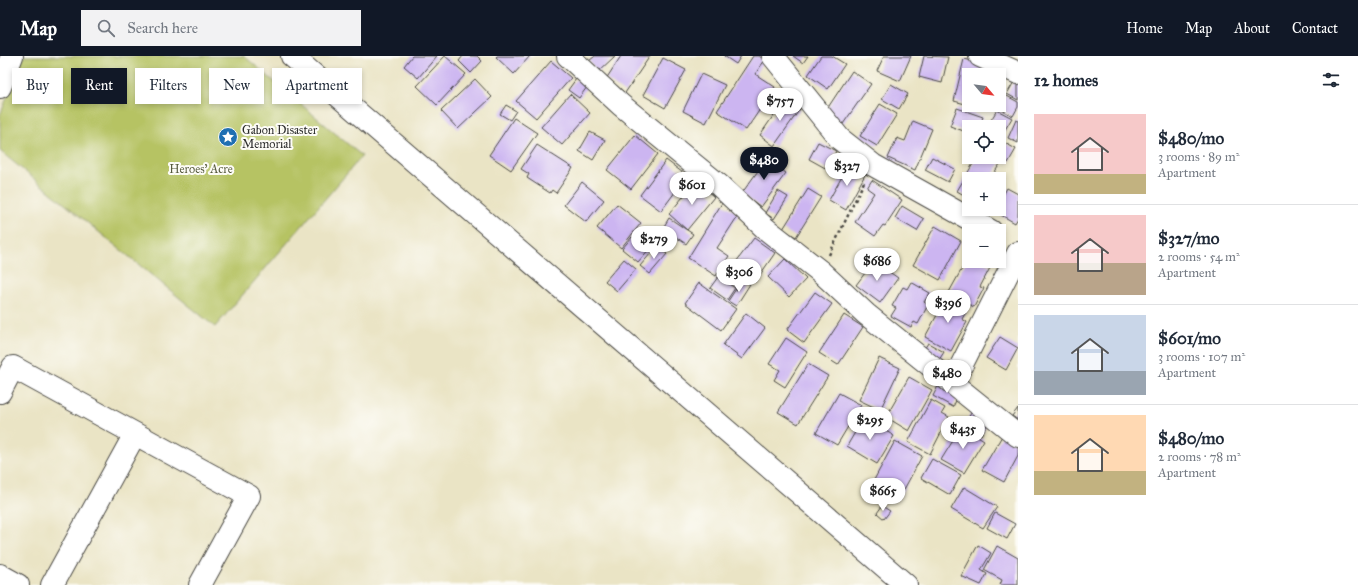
<!DOCTYPE html>
<meta charset="utf-8">
<style>
:root{--surface:#fff;--page:#f2f2f3;--text:#1f2937;--muted:#747a83;--line:#e0e1e3;--accent:#111827}
body{margin:0;font-family:"IM FELL Great Primer",serif;background:var(--page);color:var(--text);height:100vh;display:flex;flex-direction:column;font-size:15px;white-space:nowrap}
*{box-sizing:border-box;margin:0}
p{font-size:13px;color:var(--muted)}
.icon{flex:none;width:22px;height:22px;fill:none;stroke:currentColor;stroke-width:2;stroke-linecap:round;stroke-linejoin:round}
.map{position:relative;flex:1;overflow:hidden}
.details{display:flex;flex-direction:column;background:var(--surface);width:340px}
.details>*{flex:none}
.hud{position:absolute;left:12px;top:12px;width:380px;height:36px;display:flex;gap:8px}
.needle{width:26px;rotate:119deg}
.tools{position:absolute;left:962px;top:12px;display:grid;gap:8px}
.tools a{display:grid;place-items:center;width:44px;height:44px;border-radius:0px;background:var(--surface);box-shadow:0 2px 6px #0003;font-size:20px}
.price{position:absolute;translate:-50% -34px;padding:0 9px;border-radius:14px;background:#fff;color:#222;font-size:13px;line-height:26px;filter:drop-shadow(0 1px 2px #0008)}
.price::after{content:'';position:absolute;left:50%;top:24px;width:12px;height:9px;margin-left:-6px;background:inherit;clip-path:polygon(0 0,100% 0,50% 100%)}
.price.active{background:var(--accent);color:#fff}
ul{padding:0;list-style:none}
li{display:flex;align-items:center;gap:12px;height:100px;padding:0 16px}
li+li{border-top:1px solid var(--line)}
li span{display:grid;place-items:center;flex:none;width:112px;height:80px;border-radius:0px;color:#555}
li>.icon{margin-inline-start:auto}
span .icon{width:48px;height:48px;fill:#fffc;stroke-width:1}
li b{font-size:17px}
h2{display:flex;justify-content:space-between;align-items:center;height:48px;padding:0 16px;font-size:17px}
.chip{padding:0 14px;border-radius:0px;background:var(--surface);box-shadow:0 2px 6px #0003;font-size:14px;line-height:36px}
.chip.active{background:var(--accent);color:#fff}
header{display:flex;align-items:center;gap:24px;box-sizing:border-box;height:56px;padding:0 20px;background:var(--accent);color:#fff}
header strong{font-size:19px}
nav{display:flex;gap:22px;margin-inline-start:auto;font-size:14px}
.search{width:280px;height:36px;background:var(--page);display:flex;align-items:center;gap:10px;box-sizing:border-box;padding:0 14px;border-radius:0px;color:var(--muted);font-size:15px}
main{display:flex;flex:1;min-height:0}
.map>svg:first-child{display:block}
</style>
<header>
<strong>Map</strong>
<div class="search"><svg class="icon" aria-label="search" viewBox="0 0 24 24"><circle cx="10" cy="10" r="6"/><path d="M15 15l6 6"/></svg>Search here</div>
<nav><a>Home</a><a>Map</a><a>About</a><a>Contact</a></nav>
</header>
<main>
<div class="map">
<svg width="1018" height="529" viewBox="0 0 1018 529">
<rect width="100%" height="100%" fill="#fdfcf7"/>
<filter id="ink" filterUnits="userSpaceOnUse"><feTurbulence type="fractalNoise" baseFrequency=".025" numOctaves="2"/><feDisplacementMap in="SourceGraphic" scale="8" xChannelSelector="R" yChannelSelector="G"/><feConvolveMatrix kernelMatrix="1 2 1 2 8 2 1 2 1" color-interpolation-filters="sRGB"/></filter>
<filter id="wash" filterUnits="userSpaceOnUse"><feTurbulence type="fractalNoise" baseFrequency=".012" numOctaves="4" result="noise"/><feDisplacementMap in="SourceGraphic" scale="16" xChannelSelector="R" yChannelSelector="G"/><feGaussianBlur stdDeviation="0.9" result="paint"/><feColorMatrix in="noise" values="0 0 0 0 0 0 0 0 0 0 0 0 0 0 0 0 0 1.4 0 .05"/><feComposite in="paint" operator="in"/></filter>
<g filter="url(#wash)">
<rect width="100%" height="100%" fill="#eae4c5"/>
<path fill="#b6c364" stroke="#707748" d="M24 0H244L362 100 215 271 0 95V59Z"/>
<g id="blocks">
<path fill="#ccb5f1" d="M412 0H437L418 22 404 10Z
M445 0 466 18 437 49 417 30Z
M463 0H477L482 5 471 17 459 5Z
M497 0H530L514 18 496 1Z
M595 0H615L598 16 589 5Z
M621 0H650L625 37 606 23Z
M724 0H741L736 8Z
M753 0H759L765 4 755 18 775 31 746 74 717 55Z
M793 0H808L803 7Z
M821 0H832L845 8 828 33 808 19Z
M884 0H911L900 25 877 15Z
M924 0 948 1 942 27 919 21Z
M663 2 686 14 665 52 643 39Z
M964 3 986 8 984 19H969V49L954 45Z
M551 5 571 22 536 62 516 45Z
M852 15 871 28 843 68 825 56Z
M701 18 725 29 706 67 683 55Z
M475 23 492 41 458 73 441 55Z
M576 23 587 31 579 42 568 34Z
M1015 24 1018 26V44L1007 38Z
M891 28 908 38 899 53 882 43Z
M570 38 590 57 562 89 541 71Z
M1005 39 1018 46V51L1013 60 998 52Z
M785 43 800 53 774 90 760 79Z
M880 48 897 58 877 90 860 80Z
M506 49 516 55 510 64 500 58Z
M957 52 983 61 979 71H969V77L950 70Z
M997 54 1012 62 1003 77 999 75V71L988 69Z
M514 62 537 77 511 114 489 99Z
M1016 64 1018 65V87L1008 82Z
M913 65 932 73 915 114 888 102 897 82 905 85Z
M590 76 605 84 593 104 579 95Z
M635 79 658 98 631 133 607 114Z
M999 84 1016 93 1008 107 997 101H999Z
M818 86 836 95 827 113 809 103Z
M537 89 573 112 556 137 552 134 550 137 527 122 529 118 521 113Z
M761 99 786 117 761 151 742 137 760 112 754 108Z
M932 101 955 113 948 126 925 114Z
M977 101H988L1000 108 990 123H969V142L957 135Z
M666 104 687 120 661 155 640 139Z
M849 108 866 117 846 154 829 144Z
M872 124 902 144 885 170 883 169 875 180 855 166 874 137 867 132Z
M696 125 714 141 687 174 669 158Z
M582 126 604 144 586 166 564 149Z
M1007 132 1018 138V162L1015 167 994 155 995 153H999V147Z
M808 133 821 141 796 181 783 173Z
M778 135 788 141 774 163 765 157Z
M722 147 739 158 717 192 729 200 716 220 688 202Z
M617 148 641 167 621 192 597 172Z
M902 150 924 163 917 175 895 162Z
M669 162 693 178 686 188 663 172Z
M935 170 961 185 940 224 913 209Z
M648 175 658 183 638 206 622 193 632 181 638 187Z
M754 182 775 197 755 226 733 210Z
M657 190 667 198 650 218 640 210Z
M969 200V205H980L991 210 980 231 984 232 974 251 948 238Z
M624 203 636 213 617 235 605 225Z
M785 203 806 223 789 241 768 221Z
M874 205 898 222 880 247 856 229Z
M718 221 735 232 727 244 710 232Z
M742 224 750 228 736 250 728 245Z
M911 226 930 237 924 246 928 249 918 268 914 266 911 271 891 260 896 252 892 250 903 231 907 233Z
M699 227 736 253 721 274 685 247Z
M815 236 832 248 804 287 787 274Z
M948 239 966 249 963 255 966 256 962 263 967 266 951 295 925 281Z
M746 257 765 272 742 303 723 289Z
M844 259 863 271 838 309 819 297Z
M1000 281 1018 292 1006 314 986 302Z
M786 282 807 296 785 331 774 324 780 314 769 308Z
M928 287 944 296 937 307 921 298Z
M879 302 900 312 880 354 859 344Z
M808 308 828 320 798 368 778 356Z
M909 321 932 334 909 375 886 361Z
M940 326 960 336 953 351 933 340Z
M839 337 861 349 837 389 816 377Z
M931 344 945 352 942 357 949 361 930 398 908 386Z
M974 352 991 362 981 379 964 369Z
M1018 352V364L1012 360Z
M864 361 894 380 877 408 847 390Z
M962 370 984 384 964 417 941 404Z
M1002 380 1018 389V400L1004 426 982 414Z
M895 385 922 400 901 439 874 424Z
M932 403 961 419 950 439 921 422Z
M964 431 997 451 983 472 951 453Z
M882 450 890 455 884 463 877 457Z
M995 457 1015 468 1007 483 987 472Z
M978 489 991 497 981 514 987 518 981 529 961 520Z
M997 490 1018 502V529H1000L1002 524 984 514Z"/>
</g>
</g>
<g filter="url(#ink)">
<use href="#blocks" fill-opacity="0" stroke="#484742" stroke-width="1"/>
<g fill="none" stroke-linecap="round" stroke-linejoin="round">
<g stroke="#484742" stroke-width="24">
<path id="minor" d="M292 0 906 529
M568 0 621 49 719 129 766 173 821 216 866 258 1018 380
M773 0 840 83 873 109 991 175
M980 0 1018 17
M0 31 12 0
M953 326 1018 197
M0 336 13 311 249 440 200 529
M0 519 18 529
M52 529 135 378"/>
</g>
<path stroke="#484742" stroke-width="2.5" stroke-dasharray="3 3" stroke-linecap="butt" d="M829 199 864 126"/>
<use href="#minor" stroke="#fff" stroke-width="22"/>
</g>
</g>
<defs>
<g id="sight-disc" transform="scale(1)"><circle r="9.5" fill="#1f6fb2" stroke="#fdfcf7"/><path d="M0-6L1.8-2.2L6-1.7L2.9 1.2L3.7 5.4L0 3.3L-3.7 5.4L-2.9 1.2L-6-1.7L-1.8-2.2Z" fill="#fff"/></g>
</defs>
<g fill-rule="evenodd">
<use href="#sight-disc" x="228" y="81"/>
</g>
<g text-anchor="middle" stroke-width="4" stroke-linejoin="round" paint-order="stroke">
<g font-size="12" fill="#2b2b2b" stroke="#fdfcf7" text-anchor="start">
<text x="242" y="78">Gabon Disaster<tspan x="242" dy="14">Memorial</tspan></text>
</g>
<g font-size="12" fill="#55593c" stroke="#fdfcf7">
<text x="201" y="117">Heroes' Acre</text>
</g>
</g>
</svg>
<div class="tools">
<a><svg class="needle" viewBox="-14 -14 28 28"><path d="M0-13l5 13h-10z" fill="#e53935"/><path d="M0 13l5-13h-10z" fill="#747a83"/></svg></a>
<a><svg class="icon" aria-label="locate" viewBox="0 0 24 24"><circle cx="12" cy="12" r="6"/><path d="M12 2v4M12 18v4M2 12h4M18 12h4"/></svg></a>
<a>+</a>
<a>−</a>
</div>
<b class="price" style="left:780px;top:66px">$757</b>
<b class="price active" style="left:764px;top:125px">$480</b>
<b class="price" style="left:847px;top:131px">$327</b>
<b class="price" style="left:692px;top:150px">$601</b>
<b class="price" style="left:654px;top:204px">$279</b>
<b class="price" style="left:877px;top:226px">$686</b>
<b class="price" style="left:739px;top:237px">$306</b>
<b class="price" style="left:948px;top:268px">$396</b>
<b class="price" style="left:947px;top:338px">$480</b>
<b class="price" style="left:870px;top:385px">$295</b>
<b class="price" style="left:963px;top:394px">$435</b>
<b class="price" style="left:883px;top:456px">$665</b>
<div class="hud">
<a class="chip">Buy</a>
<a class="chip active">Rent</a>
<a class="chip">Filters</a>
<a class="chip">New</a>
<a class="chip">Apartment</a>
</div>
</div>
<section class="details">
<h2>12 homes<svg class="icon" aria-label="filters" viewBox="0 0 24 24"><path d="M4 7h16M4 17h16"/><circle cx="9" cy="7" r="2"/><circle cx="15" cy="17" r="2"/></svg></h2>
<ul>
<li><span style="background:linear-gradient(#f6c9c9 75%,#c2b280 0)"><svg class="icon" aria-label="home" viewBox="0 0 24 24"><path d="M3 11l9-7 9 7M6 9v11h12V9"/></svg></span><div><b>$480/mo</b><p>3 rooms · 89 m²</p><p>Apartment</p></div></li>
<li><span style="background:linear-gradient(#f6c9c9 60%,#b9a48a 0)"><svg class="icon" aria-label="home" viewBox="0 0 24 24"><path d="M3 11l9-7 9 7M6 9v11h12V9"/></svg></span><div><b>$327/mo</b><p>2 rooms · 54 m²</p><p>Apartment</p></div></li>
<li><span style="background:linear-gradient(#c9d6e8 70%,#9aa5b1 0)"><svg class="icon" aria-label="home" viewBox="0 0 24 24"><path d="M3 11l9-7 9 7M6 9v11h12V9"/></svg></span><div><b>$601/mo</b><p>3 rooms · 107 m²</p><p>Apartment</p></div></li>
<li><span style="background:linear-gradient(#ffd9b3 70%,#c2b280 0)"><svg class="icon" aria-label="home" viewBox="0 0 24 24"><path d="M3 11l9-7 9 7M6 9v11h12V9"/></svg></span><div><b>$480/mo</b><p>2 rooms · 78 m²</p><p>Apartment</p></div></li>
</ul>
</section>
</main>
